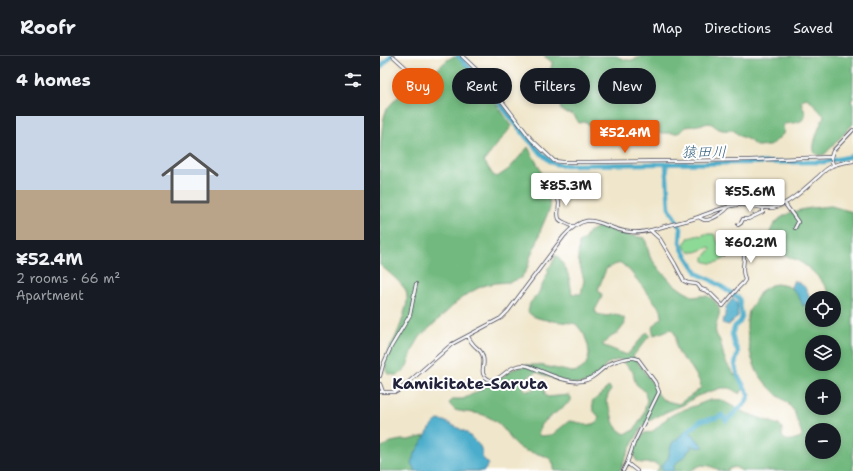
<!DOCTYPE html>
<meta charset="utf-8">
<style>
:root{--surface:#171b24;--page:#20242c;--text:#f1f3f6;--muted:#9ea1a6;--line:#363941;--accent:#ea580c}
body{margin:0;font-family:"Shantell Sans","Klee One",sans-serif;background:var(--page);color:var(--text);height:100vh;display:flex;flex-direction:column;font-size:15px;white-space:nowrap}
*{box-sizing:border-box;margin:0}
p{font-size:13px;color:var(--muted)}
.icon{flex:none;width:22px;height:22px;fill:none;stroke:currentColor;stroke-width:2;stroke-linecap:round;stroke-linejoin:round}
.map{position:relative;flex:1;overflow:hidden}
.sheet{display:flex;flex-direction:column;background:var(--surface);width:380px}
.sheet>*{flex:none}
.banner{position:absolute;left:12px;top:12px;width:380px;height:36px;display:flex;gap:8px}
.tools{position:absolute;left:425px;top:235px;display:grid;gap:8px}
.tools a{display:grid;place-items:center;width:36px;height:36px;border-radius:50%;background:var(--surface);box-shadow:0 2px 6px #0003;font-size:20px}
.price{position:absolute;translate:-50% -34px;padding:0 9px;border-radius:4px;background:#fff;color:#222;font-size:13px;line-height:26px;filter:drop-shadow(0 1px 2px #0008)}
.price::after{content:'';position:absolute;left:50%;top:24px;width:12px;height:9px;margin-left:-6px;background:inherit;clip-path:polygon(0 0,100% 0,50% 100%)}
.price.selected{background:var(--accent);color:#fff}
ul{padding:0;list-style:none}
li{display:grid;align-content:center;gap:8px;height:212px;padding:0 16px}
li span{display:grid;place-items:center;height:124px;border-radius:0px;color:#555}
li>.icon{margin-inline-start:auto}
span .icon{width:72px;height:72px;fill:#fffc;stroke-width:1}
li b{font-size:17px}
h2{display:flex;justify-content:space-between;align-items:center;height:48px;padding:0 16px;font-size:17px}
.pill{padding:0 14px;border-radius:18px;background:var(--surface);box-shadow:0 2px 6px #0003;font-size:14px;line-height:36px}
.pill.selected{background:var(--accent);color:#fff}
header{display:flex;align-items:center;gap:24px;box-sizing:border-box;height:56px;padding:0 20px;background:var(--surface);border-bottom:1px solid var(--line)}
header strong{font-size:19px}
nav{display:flex;gap:22px;margin-inline-start:auto;font-size:14px}
main{display:flex;flex:1;min-height:0}
.map>svg:first-child{display:block}
</style>
<header>
<strong>Roofr</strong>
<nav><a>Map</a><a>Directions</a><a>Saved</a></nav>
</header>
<main>
<section class="sheet">
<h2>4 homes<svg class="icon" aria-label="filters" viewBox="0 0 24 24"><path d="M4 7h16M4 17h16"/><circle cx="9" cy="7" r="2"/><circle cx="15" cy="17" r="2"/></svg></h2>
<ul>
<li><span style="background:linear-gradient(#c9d6e8 60%,#b9a48a 0)"><svg class="icon" aria-label="home" viewBox="0 0 24 24"><path d="M3 11l9-7 9 7M6 9v11h12V9"/></svg></span><div><b>¥52.4M</b><p>2 rooms · 66 m²</p><p>Apartment</p></div></li>
</ul>
</section>
<div class="map">
<svg width="473" height="415" viewBox="0 0 473 415">
<rect width="100%" height="100%" fill="#fff"/>
<filter id="ink" filterUnits="userSpaceOnUse"><feTurbulence type="fractalNoise" baseFrequency=".025" numOctaves="2"/><feDisplacementMap in="SourceGraphic" scale="8" xChannelSelector="R" yChannelSelector="G"/><feConvolveMatrix kernelMatrix="1 2 1 2 8 2 1 2 1" color-interpolation-filters="sRGB"/></filter>
<filter id="wash" filterUnits="userSpaceOnUse"><feTurbulence type="fractalNoise" baseFrequency=".012" numOctaves="4" result="noise"/><feDisplacementMap in="SourceGraphic" scale="16" xChannelSelector="R" yChannelSelector="G"/><feGaussianBlur stdDeviation="0.9" result="paint"/><feColorMatrix in="noise" values="0 0 0 0 0 0 0 0 0 0 0 0 0 0 0 0 0 1.4 0 .05"/><feComposite in="paint" operator="in"/></filter>
<g filter="url(#wash)">
<rect width="100%" height="100%" fill="#f0e6cb"/>
<path fill="#8dd996" stroke="#587e68" d="M325 178H334L343 196 348 192 350 197C343 205 334 210 324 205V201L331 193 330 191 316 196H309L305 192 304 188 308 183V182L320 179 321 180Z"/>
<path fill="#72b97f" stroke="#4a6e5d" fill-rule="evenodd" d="M164 0H236C247 5 251 6 262 0H473V43L471 44 473 49V68L445 98C422 106 441 68 444 60L430 44 426 42 421 45C422 49 424 53 425 57 426 68 411 67 404 68L403 71 404 75 403 78 395 86 389 90H376L369 84 360 80 353 74C349 74 343 75 339 73 335 71 333 68 330 67L306 71 299 77H278L271 72 268 73 261 81C253 81 243 80 235 81 229 83 222 87 216 83 210 79 211 71 207 66H204L199 67C197 64 196 61 193 59 187 55 182 60 180 50L181 46 185 43 202 23C200 7 181 25 171 23L168 19 172 9V6Z
M73 1 78 2 99 24 132 70 104 105 113 119 117 121 129 113 148 91 160 113 168 134 170 152 161 173 157 187 151 199 147 213 141 222 130 226 115 227 102 230 91 236 80 243 40 281C37 286 34 291 32 296 28 308 24 325 7 317 1 302 10 293 16 280 20 271 23 263 25 254 27 248 28 241 26 235 23 228 6 214 0 209V129L1 127 0 125C0 108 0 69 6 55 15 40 32 30 46 21 50 19 53 16 56 14 63 9 65 4 73 1Z
M451 150 473 156V415H362L355 411 349 413 348 415H339V414L330 410 322 409 317 411 310 415H276L279 412V410C272 403 259 412 255 402 252 395 260 380 265 377 267 376 270 377 271 376 277 373 281 367 286 363 295 356 306 353 317 349 325 346 332 342 341 344L363 356 399 369 402 372C402 374 402 377 402 379 404 388 415 383 421 381L422 378 414 355 410 350 407 346 398 340 387 329 377 316 372 303 370 295 367 273V265L369 255 381 235 391 229 397 228 407 230 432 243V264H454V242H451C446 228 435 216 422 207 414 202 403 200 395 193 390 187 388 181 391 174 399 153 432 152 451 150ZM432 286H454V308H432ZM432 330H454V352H432ZM432 374H454V396H432Z
M220 170 227 172 238 177 265 182 270 201 280 214 292 227 303 235 314 241C323 239 330 238 336 247 345 259 333 266 336 277 336 279 339 282 340 285 343 294 343 303 349 311 353 319 360 323 365 330L360 338 350 332H341L317 340 303 349 286 356 269 365 261 373 251 390 240 415H174C176 395 151 400 140 392 128 384 125 369 110 362 102 357 93 357 84 356 81 355 77 355 75 354 73 352 70 349 69 347L74 343H83L93 338 121 322 132 314 146 309H159L192 316 198 315 204 311 207 306 209 299 208 289 204 278 196 268C183 265 156 266 148 256L150 247 158 238 169 215 167 213 172 208 176 199C188 213 189 219 192 238H201L204 224 198 202 199 187 205 183 208 176ZM241 207 250 215 281 254 282 261 272 272 274 279 292 273 296 280V290L299 298 311 311 319 324 321 331C317 337 305 343 299 348L290 346 282 343 276 335 273 328 253 300 270 279 267 276 247 299 222 289 231 281 238 277 245 268 244 262 235 258 227 260 217 258 215 254 221 243 222 239 218 234 226 213 234 209ZM240 303 253 316 254 322 256 328 261 332 265 336 267 344 263 360 254 374 245 378C227 368 236 358 226 346L228 339 231 334 229 330 218 341 212 346 213 354 219 361 217 367 208 369 196 366 189 365 172 379 160 380 158 377 161 368 191 345V341L189 339 167 341 165 338 164 330 159 327 152 334 147 335 142 331V325L156 316C181 325 211 341 226 308Z
M49 379 102 415H0V392L11 386 21 384H29Z"/>
<path fill="#4cadcb" stroke="#376883" d="M414 224C427 232 426 230 430 245L423 250 419 241 411 231Z
M353 242 357 247 358 260 349 269 342 267 345 260 346 251Z
M58 364 64 365 86 376 100 390 102 396V401L109 408 104 415H35L31 407 34 399 53 368Z
M308 373 324 391C319 392 315 392 311 389L310 390 312 392 307 396V398L294 409V415H284L281 411 288 402 292 387Z"/>
<g fill="none" stroke-linecap="round" stroke-linejoin="round">
<path stroke="#4cadcb" stroke-width="4.5" d="M78 0 101 23 146 81 161 97 171 106 175 108 183 109 427 106H444L473 100
M0 12 11 0
M286 108 289 152 301 173 300 186 302 193 318 218 331 224 359 242 362 261 360 266 355 270 352 278 354 287 358 296 355 308 358 320 369 339 366 346 346 365 342 359 336 362 320 365 306 377"/>
</g>
</g>
<g filter="url(#ink)">
<g fill="none" stroke-linecap="round" stroke-linejoin="round">
<g stroke="#413f51" stroke-width="4">
<path id="minor" d="M13 0 35 20
M82 0 102 19 151 83 171 102 174 105 183 106H209L370 104 451 101
M453 109 451 101 453 95 473 74
M174 128C174 135 178 140 179 147 179 152 177 158 179 163 182 167 189 167 192 171
M405 148 418 166 415 172
M319 161C320 162 324 164 325 164 331 165 346 155 349 150
M358 169 361 167 363 163H368L383 156V152
M270 174 280 183 295 208 304 225 308 227 316 228 318 229 321 233 327 235 331 238 343 250 359 231 363 227 365 224C364 220 363 217 363 214 363 202 369 192 353 190L342 199
M88 280C89 283 91 286 93 288 97 293 102 294 103 301 106 311 97 318 110 324 112 324 114 324 116 323 124 320 129 311 138 310 141 309 145 309 148 310 163 315 186 328 202 325 212 324 218 316 225 311 231 306 242 303 249 302 252 301 255 302 258 303L275 326 279 336 254 387 247 407 243 415
M0 320 3 309 11 291 30 259 36 228
M0 328 3 336
M0 336H16L22 332 72 288 121 262 128 255 184 180C212 149 221 174 251 176 263 178 277 172 289 169 297 167 305 165 313 163 328 158 341 151 357 149 371 147 385 156 399 150 414 144 426 131 438 121 442 117 447 112 452 110 458 107 467 106 473 105
M247 407 257 415"/>
</g>
<use href="#minor" stroke="#fff" stroke-width="2.5"/>
</g>
</g>
<g text-anchor="middle" stroke-width="4" stroke-linejoin="round" paint-order="stroke">
<g font-size="15" font-style="italic" fill="#35617c" stroke="#fff">
<text x="324" y="101">猿田川</text>
</g>
<g font-size="16" font-weight="bold" fill="#22223b" stroke="#fff">
<text x="90" y="333">Kamikitate-Saruta</text>
</g>
</g>
</svg>
<div class="tools">
<a><svg class="icon" aria-label="locate" viewBox="0 0 24 24"><circle cx="12" cy="12" r="6"/><path d="M12 2v4M12 18v4M2 12h4M18 12h4"/></svg></a>
<a><svg class="icon" aria-label="layers" viewBox="0 0 24 24"><path d="M12 4l9 5-9 5-9-5zM3 14l9 5 9-5"/></svg></a>
<a>+</a>
<a>−</a>
</div>
<b class="price selected" style="left:245px;top:98px">¥52.4M</b>
<b class="price" style="left:186px;top:151px">¥85.3M</b>
<b class="price" style="left:370px;top:157px">¥55.6M</b>
<b class="price" style="left:371px;top:208px">¥60.2M</b>
<div class="banner">
<a class="pill selected">Buy</a>
<a class="pill">Rent</a>
<a class="pill">Filters</a>
<a class="pill">New</a>
</div>
</div>
</main>
